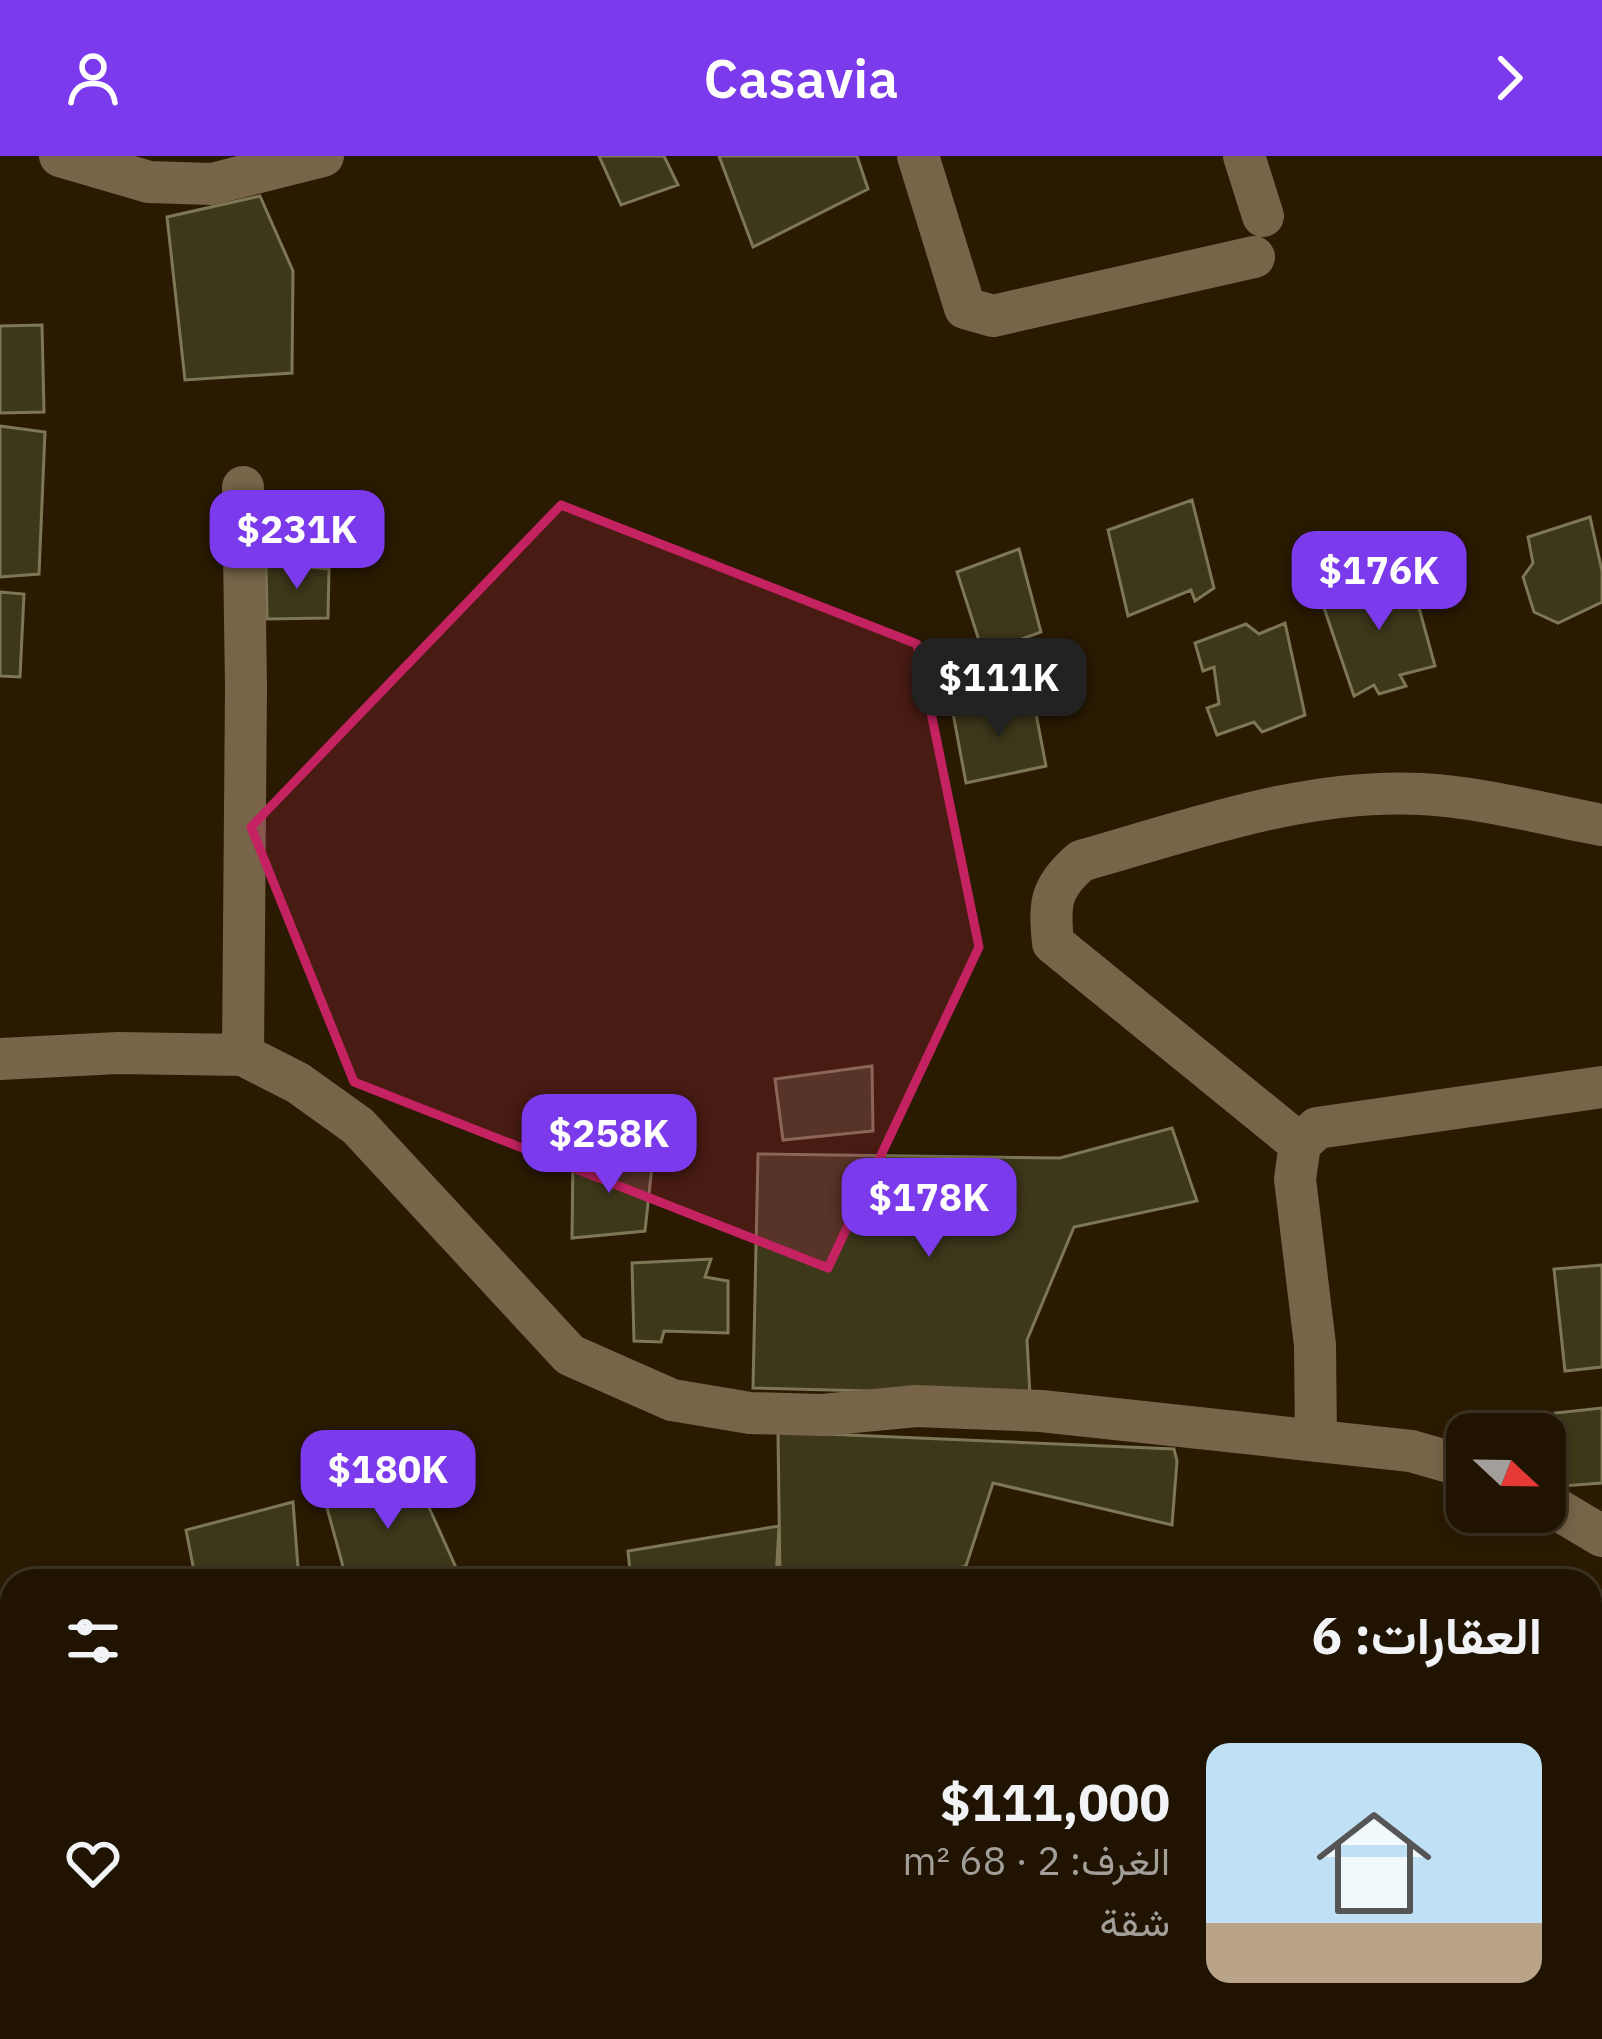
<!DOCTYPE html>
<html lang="ar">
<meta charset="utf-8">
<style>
:root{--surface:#201401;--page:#2d2110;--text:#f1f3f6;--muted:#a29e99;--line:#3d3323;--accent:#7c3aed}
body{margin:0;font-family:"IBM Plex Sans",Vazirmatn,sans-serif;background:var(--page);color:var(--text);direction:rtl;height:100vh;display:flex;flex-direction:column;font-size:45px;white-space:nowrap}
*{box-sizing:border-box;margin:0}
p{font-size:39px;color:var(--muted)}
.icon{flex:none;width:66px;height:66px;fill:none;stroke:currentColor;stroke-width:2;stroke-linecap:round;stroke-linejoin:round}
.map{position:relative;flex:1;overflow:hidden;direction:ltr}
.sheet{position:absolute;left:0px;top:1413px;width:1602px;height:471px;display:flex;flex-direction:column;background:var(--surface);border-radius:36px 36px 0 0;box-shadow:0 6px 18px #0003,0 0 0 3px var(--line);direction:rtl}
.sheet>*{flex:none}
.needle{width:78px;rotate:112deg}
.buttons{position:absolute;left:1446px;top:1257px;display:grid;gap:24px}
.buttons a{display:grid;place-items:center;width:120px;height:120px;border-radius:24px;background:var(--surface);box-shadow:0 6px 18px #0003,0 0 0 3px var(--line);font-size:60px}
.price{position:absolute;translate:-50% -102px;padding:0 27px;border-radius:24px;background:var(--accent);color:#fff;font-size:39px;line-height:78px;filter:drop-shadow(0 3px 6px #0008)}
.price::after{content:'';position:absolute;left:50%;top:72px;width:36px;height:27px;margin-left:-18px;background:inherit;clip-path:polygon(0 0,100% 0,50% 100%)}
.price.on{background:#222;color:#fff}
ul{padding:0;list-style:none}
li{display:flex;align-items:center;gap:36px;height:300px;padding:0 60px}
li span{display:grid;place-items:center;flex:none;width:336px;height:240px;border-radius:24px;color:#555}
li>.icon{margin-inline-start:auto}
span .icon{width:144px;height:144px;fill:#fffc;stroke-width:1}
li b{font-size:51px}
h2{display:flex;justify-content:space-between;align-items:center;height:144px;padding:0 60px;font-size:51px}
header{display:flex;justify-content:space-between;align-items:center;height:156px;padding:0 60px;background:var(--accent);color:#fff;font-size:54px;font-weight:600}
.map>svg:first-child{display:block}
</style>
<header><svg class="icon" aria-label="forward" viewBox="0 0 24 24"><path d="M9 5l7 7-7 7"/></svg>Casavia<svg class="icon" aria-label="person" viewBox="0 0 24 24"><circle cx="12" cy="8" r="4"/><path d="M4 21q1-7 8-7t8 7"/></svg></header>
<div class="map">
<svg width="1602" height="1883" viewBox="0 0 1602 1883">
<rect width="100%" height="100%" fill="#2a1a01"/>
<path fill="#3e381a" stroke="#7d7756" stroke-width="3" d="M599 0H664L678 29 621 49Z
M719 0H857L868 33 753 91Z
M260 40 293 115 292 217 185 224 167 61Z
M42 169 44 256 0 257V170Z
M0 270 45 276 39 418 0 421Z
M1192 344 1214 432 1195 445 1191 434 1128 460 1108 374Z
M1590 361 1602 415V446L1558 467 1534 456 1523 421 1533 407 1528 381Z
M1019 393 1041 476 983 497 957 416Z
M266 407 329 413 328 462 267 463Z
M1410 419 1435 510 1400 519 1406 530 1379 538 1374 529 1354 540 1321 443 1368 421 1383 430Z
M0 436 24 438 20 521 0 520Z
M1285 467 1305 559 1262 576 1254 566 1217 579 1207 552 1219 548 1214 511 1203 515 1195 487 1246 468 1259 478Z
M1033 542 1046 610 966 627 953 557Z
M872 910 873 975 783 984 775 923Z
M1172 972 1197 1045 1074 1071 1027 1184 1030 1239 753 1232 758 998 1060 1002Z
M597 996 605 1004 652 1010 645 1075 572 1082 573 1000Z
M711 1103 705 1121 728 1125V1177L664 1175 661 1186 634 1185 632 1107Z
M1602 1109V1211L1565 1215 1554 1113Z
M1602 1252V1327L1563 1330 1555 1257Z
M778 1276 1174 1293 1177 1305 1172 1369 993 1327 966 1410 913 1425H780Z
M414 1318 462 1425H347L321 1330Z
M293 1346 299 1425H196L186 1374Z
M779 1370 776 1425H631L628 1395Z
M1177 1872H1301L1298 1883H1176Z"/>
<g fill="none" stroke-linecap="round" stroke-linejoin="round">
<path stroke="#786449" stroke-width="42" d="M60 0 149 26 212 28 323 0
M918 0 965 152 993 160 1254 101
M1244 0 1263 60
M243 331 246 530 243 899
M0 903 118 897 243 899 298 927 358 970 570 1199 672 1244 750 1257 822 1259 916 1250 1041 1255 1411 1295 1467 1311
M1300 988 1053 787C1049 747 1050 732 1081 705 1191 674 1305 632 1421 638 1481 641 1543 658 1602 669
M1316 1285 1315 1189 1295 1023 1300 988 1317 972 1602 931
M1545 1346 1602 1380
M334 1872 370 1883
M53 1883 85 1872
M164 1883 165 1872"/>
</g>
<path fill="#c42260" fill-opacity="0.2" stroke="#c42260" stroke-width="9" stroke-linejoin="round" d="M561 349 917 488 979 791 828 1112 354 926 251 671Z"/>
</svg>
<div class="buttons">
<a><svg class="needle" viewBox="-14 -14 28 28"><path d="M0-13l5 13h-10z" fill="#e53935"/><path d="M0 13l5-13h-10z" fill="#a29e99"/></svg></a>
</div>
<b class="price" style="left:297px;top:436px">$231K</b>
<b class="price" style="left:1379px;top:477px">$176K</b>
<b class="price on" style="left:999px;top:584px">$111K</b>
<b class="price" style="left:609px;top:1040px">$258K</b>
<b class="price" style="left:929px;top:1104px">$178K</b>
<b class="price" style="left:388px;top:1376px">$180K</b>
<section class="sheet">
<h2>العقارات: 6<svg class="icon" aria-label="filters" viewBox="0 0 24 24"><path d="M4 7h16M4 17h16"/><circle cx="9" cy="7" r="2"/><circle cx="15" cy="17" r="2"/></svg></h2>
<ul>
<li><span style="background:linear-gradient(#bfe0f5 75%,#b9a48a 0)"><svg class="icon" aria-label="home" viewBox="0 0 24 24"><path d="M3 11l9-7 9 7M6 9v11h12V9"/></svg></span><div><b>$111,000</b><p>الغرف: 2 · 68 m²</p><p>شقة</p></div><svg class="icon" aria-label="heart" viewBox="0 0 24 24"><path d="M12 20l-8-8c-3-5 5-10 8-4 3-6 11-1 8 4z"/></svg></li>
</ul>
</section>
</div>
